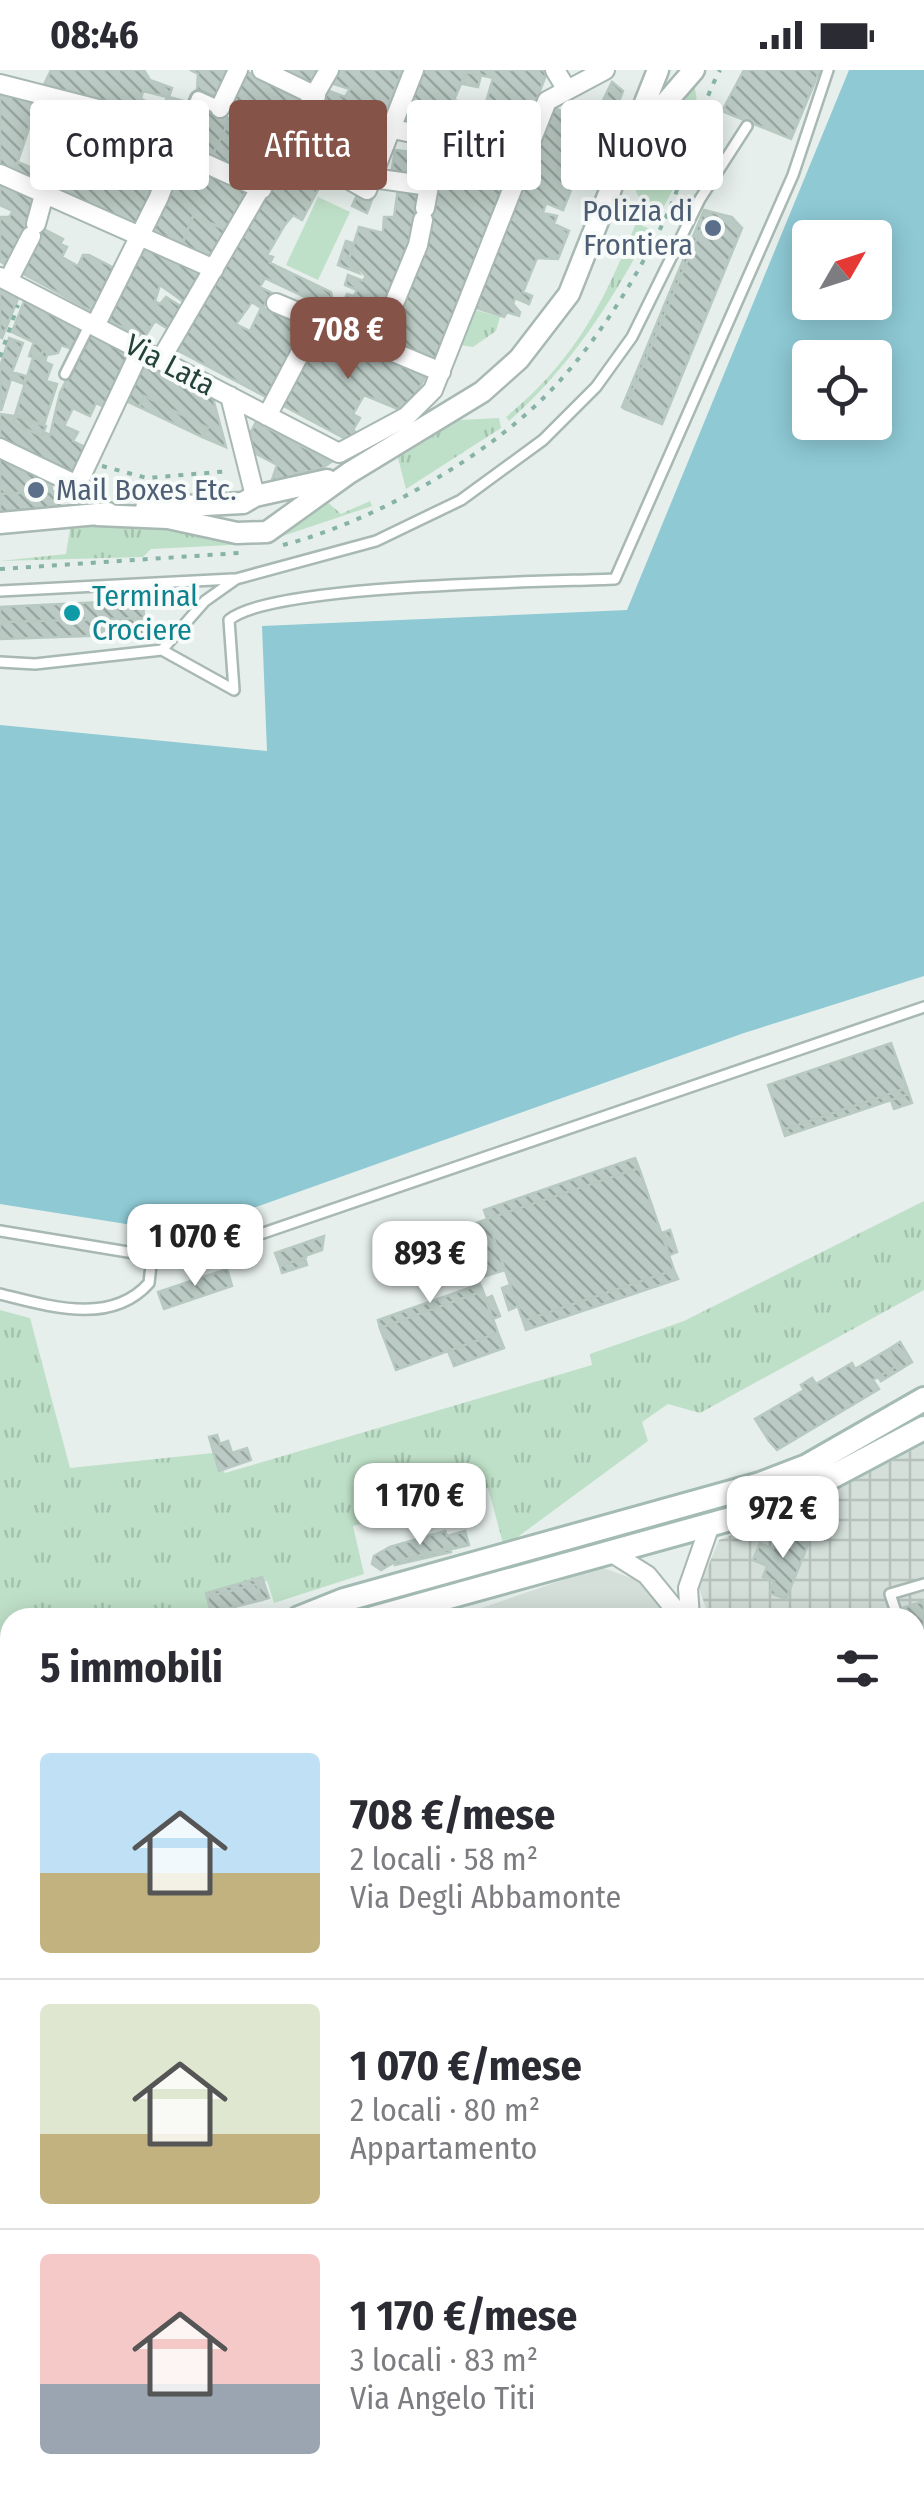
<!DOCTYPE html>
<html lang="it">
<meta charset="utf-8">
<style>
:root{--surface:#fff;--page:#f2f2f3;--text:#2b2b33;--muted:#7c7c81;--line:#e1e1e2;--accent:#855347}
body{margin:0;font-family:"Fira Sans Condensed",sans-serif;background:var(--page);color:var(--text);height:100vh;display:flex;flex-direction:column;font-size:38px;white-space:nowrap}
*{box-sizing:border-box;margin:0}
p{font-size:32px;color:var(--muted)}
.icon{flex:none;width:55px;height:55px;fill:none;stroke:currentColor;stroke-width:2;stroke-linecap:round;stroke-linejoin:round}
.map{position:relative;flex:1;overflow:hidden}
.details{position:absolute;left:0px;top:1538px;width:925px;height:892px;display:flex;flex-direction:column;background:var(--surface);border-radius:30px 30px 0 0;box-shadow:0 5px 25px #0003}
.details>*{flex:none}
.guide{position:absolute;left:30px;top:30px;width:865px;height:90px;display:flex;gap:20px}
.needle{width:65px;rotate:51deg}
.controls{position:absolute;left:792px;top:150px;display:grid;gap:20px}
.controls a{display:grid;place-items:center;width:100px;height:100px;border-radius:10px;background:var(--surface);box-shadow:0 5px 25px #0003;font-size:50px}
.price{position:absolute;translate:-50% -85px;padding:0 22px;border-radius:20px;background:#fff;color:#222;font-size:32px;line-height:65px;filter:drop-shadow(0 2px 5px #0008)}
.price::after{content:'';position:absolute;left:50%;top:60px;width:30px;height:22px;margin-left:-15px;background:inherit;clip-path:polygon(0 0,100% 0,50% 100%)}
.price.active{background:var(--accent);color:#fff}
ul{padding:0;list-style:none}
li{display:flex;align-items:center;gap:30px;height:250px;padding:0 40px}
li+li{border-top:2px solid var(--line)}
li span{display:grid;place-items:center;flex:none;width:280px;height:200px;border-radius:10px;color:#555}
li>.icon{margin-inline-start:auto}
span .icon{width:120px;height:120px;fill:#fffc;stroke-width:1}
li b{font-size:42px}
h2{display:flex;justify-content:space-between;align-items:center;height:120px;padding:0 40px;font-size:42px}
.pill{padding:0 35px;border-radius:10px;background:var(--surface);box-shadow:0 5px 25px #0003;font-size:35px;line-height:90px}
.pill.active{background:var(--accent);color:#fff}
.status{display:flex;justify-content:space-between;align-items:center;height:70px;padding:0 50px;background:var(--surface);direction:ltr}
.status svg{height:28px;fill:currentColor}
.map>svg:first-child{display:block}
</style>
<div class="status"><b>08:46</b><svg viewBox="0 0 49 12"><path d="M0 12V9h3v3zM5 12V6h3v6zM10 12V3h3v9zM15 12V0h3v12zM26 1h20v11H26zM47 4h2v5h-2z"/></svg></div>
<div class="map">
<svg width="924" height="2429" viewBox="0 0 924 2429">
<defs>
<pattern id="industrial-grid" width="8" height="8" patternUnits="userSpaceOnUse" patternTransform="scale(2.5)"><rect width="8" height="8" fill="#d4dfda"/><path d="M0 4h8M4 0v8" fill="none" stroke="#b6c1bc"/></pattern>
<pattern id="grass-tufts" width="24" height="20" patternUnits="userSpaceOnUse" patternTransform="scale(2.5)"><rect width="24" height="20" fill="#bfe0c8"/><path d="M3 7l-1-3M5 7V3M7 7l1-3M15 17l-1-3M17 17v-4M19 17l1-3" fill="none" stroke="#a4c1ad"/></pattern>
<pattern id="building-back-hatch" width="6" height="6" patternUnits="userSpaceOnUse" patternTransform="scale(2.5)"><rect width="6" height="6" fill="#bbcac4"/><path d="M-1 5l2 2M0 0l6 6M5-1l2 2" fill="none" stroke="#98a6a0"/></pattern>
</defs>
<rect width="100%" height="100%" fill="#e6efeb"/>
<path fill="#d4dfda" d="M601 1497 639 1511 662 1533 668 1547 452 1548Z"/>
<path fill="url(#industrial-grid)" d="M924 1374V2188L915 2161V1548L709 1547 699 1518 719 1470 809 1434Z
M218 2420H498L497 2429H218Z"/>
<path fill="url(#grass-tufts)" d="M693 12C708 54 677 115 655 152L639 143C645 129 632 121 632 106 632 68 669 38 693 12Z
M636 153 650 159C612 232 571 296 509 351L506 347C576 289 603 234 636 153Z
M472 239 500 247 496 261 473 277 460 275Z
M499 348 501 358 406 419 398 388 459 350Z
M324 429 341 444 370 431 372 436 265 472Z
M113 454 167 456 252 474 151 479 143 487 0 491 66 484 70 459Z
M924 1131V1220L700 1343 668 1334 642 1352 648 1371 504 1477 488 1418 353 1456 364 1504 274 1533 267 1511 210 1526 214 1547 10 1548V1598L0 1592V1240L30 1248 70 1398 213 1383 225 1403 592 1295 590 1284 684 1251Z
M915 2283 924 2309V2394L915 2404Z
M498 2420H739L737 2429H497Z"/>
<path fill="#bfe0c8" d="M318 127 350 142 318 210 286 195Z"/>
<path fill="#8ec9d4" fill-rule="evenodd" d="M849 0H924V906L744 963 183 1163 0 1134V655L267 681 262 556 627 540ZM810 168H875V232H810ZM810 288H875V352H810Z"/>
<path fill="url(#building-back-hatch)" stroke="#b8c9c2" stroke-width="2.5" fill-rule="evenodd" d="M51 0H144L150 10 172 18 169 27 192 33 185 54 160 48 167 27 143 21 141 29 148 32 144 44 40 23Z
M190 0H232L220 32 197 21 198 4Z
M243 0 304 28 284 67 225 37Z
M277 0H321L314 18Z
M336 0H403L373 70 366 67 354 105 297 74 310 52 319 66 327 57 329 53 314 45 327 20 345 27 350 19 330 13Z
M423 0H544L546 5 527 55 515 51 511 63 522 66 518 78 401 54ZM466 2 493 8 484 39 454 30Z
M744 0H820L791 69 722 41Z
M466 2 481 5 478 17 463 14Z
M612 12 623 21 608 61 603 60 591 92 578 87 570 108 575 110 563 140 546 133 543 143 557 146 554 154 569 161 558 189 537 188 523 222 532 226 529 234 515 228 513 234 520 242 519 246 507 242 504 247 473 237 552 36 590 57Z
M0 21 62 39 54 74 34 71 36 61 29 58 14 103 0 97Z
M200 31 230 49 212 86 184 73Z
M73 39 177 66 136 164 51 124ZM97 102 113 108 108 118 93 111Z
M230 49 278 76 268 96 258 91 252 106 212 86Z
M614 64 620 66 607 98 601 95Z
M34 71 54 74 51 88 31 84Z
M441 74 513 92 435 291 387 270 422 180Z
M395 80 438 85 436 110 391 105Z
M178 88 198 95 196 100 206 104 208 100 247 118 229 161 193 146 180 180 145 165Z
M18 92 46 104 42 115 14 103Z
M279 99 320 116 302 150 293 145 284 156 267 185 273 187 270 193 331 222 333 231 343 232 347 224 354 226 357 220 345 215 348 205 363 211 366 206 349 189 359 157 383 163 384 147H394L398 119 421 122 412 171 374 265 320 244 324 236 265 208 260 217 272 223 263 238 305 256 268 328 173 278ZM252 232 261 238 250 261 236 254Z
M0 109 41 127 10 198 0 191V147H9L13 141 0 135Z
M377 116 367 143 352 136 359 121Z
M704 140 732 147 742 158 707 144 625 339 622 337Z
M707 144 742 158 662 354 625 339Z
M193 146 229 161 212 193 180 180Z
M40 157 63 169 60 174 67 177 62 187 78 196 83 185H89L118 200 97 244 18 201Z
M346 171 353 173 349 189 359 203 338 195Z
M141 172 208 201 188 235 160 215 155 231 160 234 166 227 185 239 170 260 155 251 144 268 104 248Z
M0 216 19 226 2 268 0 267Z
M25 229 82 258 72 279 61 275 58 283 47 285 45 292 52 295 46 311 57 314 44 355 15 345 33 288 40 290 44 277 12 262Z
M320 257 428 302 412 331 398 339 364 325 353 344 360 348 353 360 357 363 346 369 280 334Z
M90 262 132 284 106 338 96 333 90 346 73 338 64 356 78 362 73 371 87 378 74 406 0 373V344L15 346 14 354 42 366 44 362 50 365 60 323Z
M9 268 23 273 12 302 26 306 24 314 11 309 1 341 0 297Z
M34 272 44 277 40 290 29 286Z
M142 291 213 328 226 377 202 367 208 358 144 326 139 337 124 330Z
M144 326 208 358 202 367 139 337Z
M15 346 46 356 42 366 14 354Z
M256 352 331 392 319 400 296 403 292 409 272 410 277 395 255 383 249 365Z
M0 385 51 409 52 421 0 424Z
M59 421 61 438 0 444V424Z
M143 530 144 548 0 552V537Z
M144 548 145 564 0 569V552Z
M891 973 907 1018 783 1060 768 1015Z
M907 1018 909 1024 785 1066 783 1060Z
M909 1024 912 1033 894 1039 891 1030Z
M635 1088 639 1098 487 1149 484 1140Z
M639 1098 674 1200 523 1251 487 1149Z
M487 1149 505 1200 480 1208 462 1158Z
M670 1160 677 1182 669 1185 662 1163Z
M324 1166 322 1180 305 1186 301 1174Z
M301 1174 306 1187 280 1196 275 1183Z
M305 1188 307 1195 282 1203 280 1196Z
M227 1199 232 1216 164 1239 158 1222Z
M674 1200 678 1209 526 1260 523 1251Z
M480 1214 483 1221 380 1258 378 1250Z
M510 1215 518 1236 509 1240 502 1218Z
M483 1221 498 1263 396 1300 380 1258Z
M492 1226 500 1246 493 1249 485 1229Z
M498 1263 504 1278 454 1296 448 1281Z
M900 1272 912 1292 881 1311 878 1307 898 1295 889 1279Z
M889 1279 898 1295 873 1310 879 1319 777 1380 769 1371 755 1349 804 1320 801 1315 812 1308 816 1314 852 1293 855 1299Z
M217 1365 220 1374 228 1371 232 1383 247 1378 251 1390 219 1401 209 1367Z
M797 1459 812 1465 786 1529 770 1523 774 1511 763 1507 767 1496 753 1490 760 1473 773 1479 778 1467 791 1472Z
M445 1461 447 1466 465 1461 469 1475 395 1492 381 1500 372 1494 374 1486 390 1477Z
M450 1477 451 1482 395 1495V1492Z
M262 1507 269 1528 262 1530 257 1514 207 1527 206 1523Z
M257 1514 262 1530 211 1543 207 1527Z
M924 1531V1597H921L915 1578V1548H905L902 1538Z
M917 1629 924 1650V1952L915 1955Z
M0 1754H10V1972H0Z
M0 1994H10V2123H0Z
M915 2072 924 2099V2118L915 2121Z
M0 2140 10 2141V2376L0 2375Z
M295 2420H456L487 2429H293Z"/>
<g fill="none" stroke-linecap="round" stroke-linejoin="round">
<g stroke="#a8b8b2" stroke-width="14">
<path id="service" d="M65 304 90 254
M0 521 233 509
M162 580 205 531 236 509 376 471 461 430 543 370 596 317 632 267 700 129 747 56
M0 592 35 594 162 580 234 620
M234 620 229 550C270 514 546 512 615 509L793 105 828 0
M0 1161 152 1186H196L924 937
M0 1224C49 1236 111 1256 149 1213L152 1186
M898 1548 890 1524 924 1514
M915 1598 924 1625
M0 1728 10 1733
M915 1976 924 1973
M915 2037 924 2067"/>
</g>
<g stroke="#a8b8b2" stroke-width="18">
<path id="pedestrian" d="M184 61 198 28 220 38"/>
</g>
<g stroke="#a8b8b2" stroke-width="22">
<path id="minor" d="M262 0 316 26
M555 0 567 20
M0 14 184 61 159 127 95 256
M220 38 238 0
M389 58 526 88
M286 74 367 120 414 0
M176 80 262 119
M0 104 214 199
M373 108 429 116 425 138
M36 154 69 33
M0 207 339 383 406 347 433 320 547 31 605 0
M8 211 31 166
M276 233 441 302
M377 275 418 175 423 150
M161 289 329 0
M230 326 255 426
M267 346 317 251
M0 378 77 415 141 279
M612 1483 647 1505 682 1548
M690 1548 688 1518 710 1455
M0 1979H10
M0 2130H10
M915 2225 924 2251
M799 2420 833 2429
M759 2429 762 2420
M905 2429 924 2419"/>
</g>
<g stroke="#a8b8b2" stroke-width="25">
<path id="tertiary" d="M642 60 694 0
M146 438 243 433 255 426 327 410
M97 445 168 448 237 463 267 462 349 403 482 322 519 289 569 224 658 0
M0 453 108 443
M0 1680 10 1687
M162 2429 163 2420
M200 2429V2420"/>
</g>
<g stroke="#a4bbb3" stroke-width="28">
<path id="secondary" d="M299 1548 344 1530 760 1414 807 1396 924 1329
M373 1548 777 1436 924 1358
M0 1627 10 1626
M0 1657H10"/>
</g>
<path stroke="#86b3a5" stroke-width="4" stroke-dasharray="5 8" stroke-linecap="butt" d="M233 45 273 67
M0 287 18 235
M102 396 147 408 230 401
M283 475C374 452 493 384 556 315 600 267 637 207 665 149 688 101 695 47 720 0
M0 499 239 483"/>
<use href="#service" stroke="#fff" stroke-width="9"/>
<use href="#pedestrian" stroke="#fff" stroke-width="12"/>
<use href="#minor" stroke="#fff" stroke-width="18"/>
<use href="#tertiary" stroke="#fff" stroke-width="20"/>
<use href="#secondary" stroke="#fff" stroke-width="22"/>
</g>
<g fill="#5c6f8a" stroke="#f7fbf9" stroke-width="4">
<circle cx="713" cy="158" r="10"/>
<circle cx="36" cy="420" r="10"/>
</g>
<circle fill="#0f9aa8" stroke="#f7fbf9" stroke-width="4" cx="72" cy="543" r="10"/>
<g text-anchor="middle" stroke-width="8" stroke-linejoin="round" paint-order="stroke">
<g font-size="30" fill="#4e5e75" stroke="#f7fbf9" text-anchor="end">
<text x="693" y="151">Polizia di<tspan x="693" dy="34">Frontiera</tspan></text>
<text x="56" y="430" text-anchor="start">Mail Boxes Etc.</text>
</g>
<g font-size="30" fill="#24423a" stroke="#f7fbf9">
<text transform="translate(170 295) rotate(28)" y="10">Via Lata</text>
</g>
<g font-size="30" fill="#0d838f" stroke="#f7fbf9" text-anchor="start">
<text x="92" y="536">Terminal<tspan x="92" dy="34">Crociere</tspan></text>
</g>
</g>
</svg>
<div class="controls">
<a><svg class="needle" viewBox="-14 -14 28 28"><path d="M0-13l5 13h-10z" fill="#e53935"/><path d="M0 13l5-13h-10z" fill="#7c7c81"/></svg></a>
<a><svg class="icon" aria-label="locate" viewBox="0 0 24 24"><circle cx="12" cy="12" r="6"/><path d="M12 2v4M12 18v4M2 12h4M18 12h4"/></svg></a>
</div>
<b class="price active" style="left:348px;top:312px">708 €</b>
<b class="price" style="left:195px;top:1219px">1 070 €</b>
<b class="price" style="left:430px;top:1236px">893 €</b>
<b class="price" style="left:420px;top:1478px">1 170 €</b>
<b class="price" style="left:783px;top:1491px">972 €</b>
<div class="guide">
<a class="pill">Compra</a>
<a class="pill active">Affitta</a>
<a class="pill">Filtri</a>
<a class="pill">Nuovo</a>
</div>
<section class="details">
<h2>5 immobili<svg class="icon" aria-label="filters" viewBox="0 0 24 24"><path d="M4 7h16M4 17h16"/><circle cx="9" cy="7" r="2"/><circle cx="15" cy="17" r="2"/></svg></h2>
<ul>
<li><span style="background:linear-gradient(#bfe0f5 60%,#c2b280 0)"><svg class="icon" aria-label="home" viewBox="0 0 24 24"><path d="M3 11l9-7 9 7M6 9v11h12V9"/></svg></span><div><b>708 €/mese</b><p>2 locali · 58 m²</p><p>Via Degli Abbamonte</p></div></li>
<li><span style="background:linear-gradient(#dfe7d0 65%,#c2b280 0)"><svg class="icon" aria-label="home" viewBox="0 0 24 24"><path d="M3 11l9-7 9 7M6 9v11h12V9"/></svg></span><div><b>1 070 €/mese</b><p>2 locali · 80 m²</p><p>Appartamento</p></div></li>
<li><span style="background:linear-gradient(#f6c9c9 65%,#9aa5b1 0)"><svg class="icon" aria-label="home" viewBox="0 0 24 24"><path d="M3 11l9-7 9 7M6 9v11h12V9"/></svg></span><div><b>1 170 €/mese</b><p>3 locali · 83 m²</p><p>Via Angelo Titi</p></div></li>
</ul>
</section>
</div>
